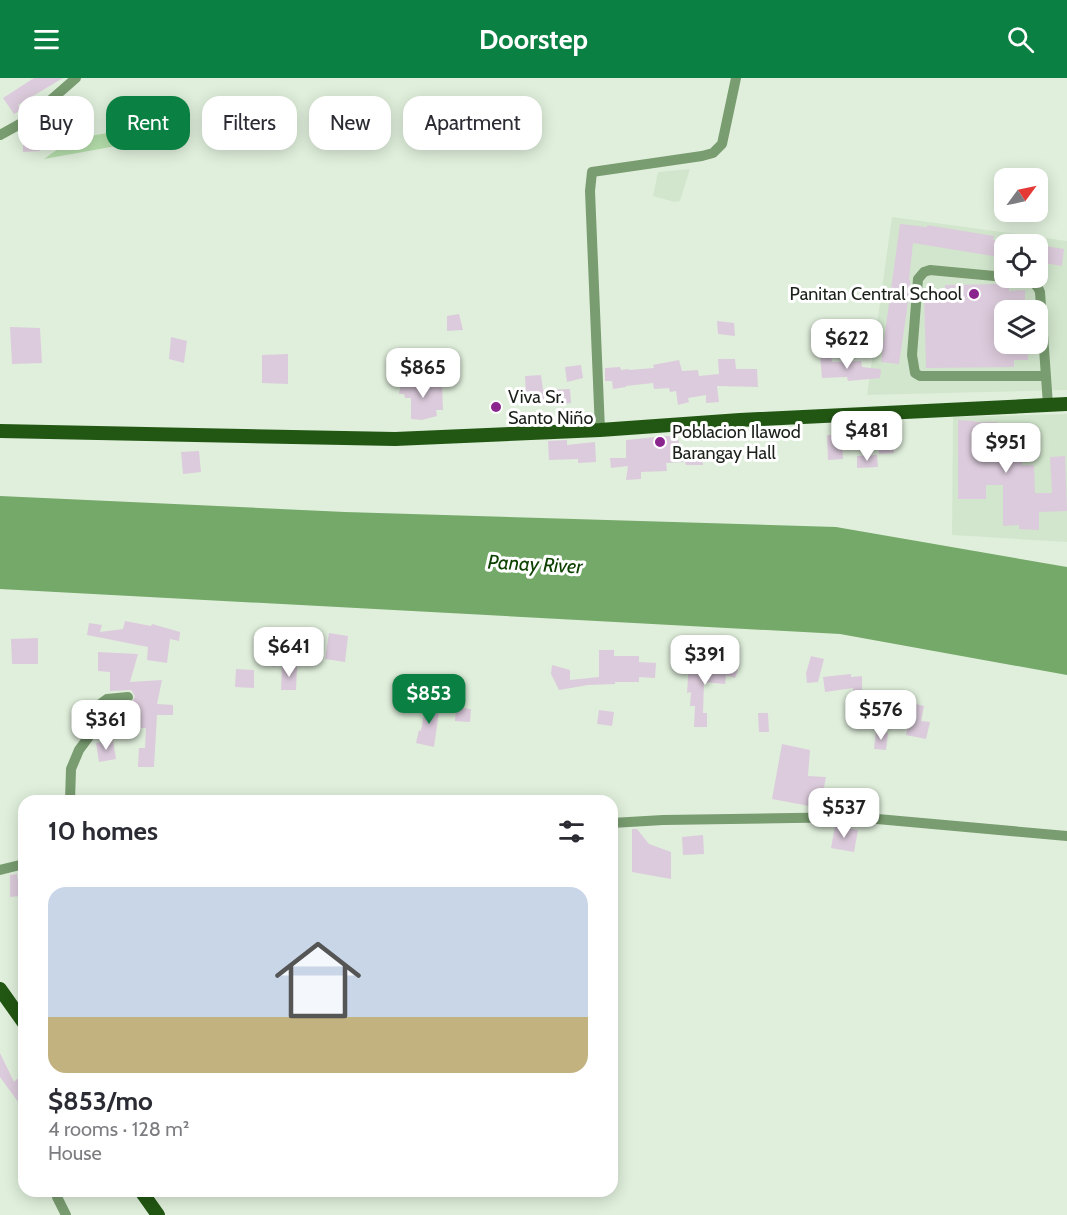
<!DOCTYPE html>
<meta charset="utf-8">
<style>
:root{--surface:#fff;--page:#f2f2f3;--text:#2b2b33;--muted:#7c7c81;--accent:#0b8043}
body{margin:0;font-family:Cabin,sans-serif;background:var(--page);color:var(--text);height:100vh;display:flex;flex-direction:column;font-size:22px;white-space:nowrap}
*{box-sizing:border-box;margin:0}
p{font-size:20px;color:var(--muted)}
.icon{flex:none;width:33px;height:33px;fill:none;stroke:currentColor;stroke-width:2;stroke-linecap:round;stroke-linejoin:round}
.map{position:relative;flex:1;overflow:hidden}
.sheet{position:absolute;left:18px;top:717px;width:600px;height:402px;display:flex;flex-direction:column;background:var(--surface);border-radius:18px;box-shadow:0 3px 15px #0003}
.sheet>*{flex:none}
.guide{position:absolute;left:18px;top:18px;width:600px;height:54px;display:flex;gap:12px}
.needle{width:39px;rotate:57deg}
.buttons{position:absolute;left:994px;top:90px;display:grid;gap:12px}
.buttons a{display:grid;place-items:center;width:54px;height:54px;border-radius:12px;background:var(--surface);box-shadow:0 3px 15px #0003;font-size:30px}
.price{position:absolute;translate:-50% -51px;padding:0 14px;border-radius:12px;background:#fff;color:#222;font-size:20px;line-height:39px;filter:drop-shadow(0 2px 3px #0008)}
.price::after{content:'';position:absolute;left:50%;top:36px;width:18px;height:14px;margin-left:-9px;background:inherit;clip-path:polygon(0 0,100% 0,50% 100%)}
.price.selected{background:var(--accent);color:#fff}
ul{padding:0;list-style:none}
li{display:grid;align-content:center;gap:12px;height:318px;padding:0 30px}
li span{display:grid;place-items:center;height:186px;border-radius:18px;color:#555}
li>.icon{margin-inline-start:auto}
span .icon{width:108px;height:108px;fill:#fffc;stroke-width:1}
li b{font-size:26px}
h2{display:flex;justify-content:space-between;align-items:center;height:72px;padding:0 30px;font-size:26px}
.chip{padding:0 21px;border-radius:18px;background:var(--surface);box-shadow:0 3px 15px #0003;font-size:21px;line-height:54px}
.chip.selected{background:var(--accent);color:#fff}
header{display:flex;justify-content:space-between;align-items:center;height:78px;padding:0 30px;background:var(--accent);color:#fff;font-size:27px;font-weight:700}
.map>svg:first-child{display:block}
</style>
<header><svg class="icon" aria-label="menu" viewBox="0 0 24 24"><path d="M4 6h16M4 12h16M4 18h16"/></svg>Doorstep<svg class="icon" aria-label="search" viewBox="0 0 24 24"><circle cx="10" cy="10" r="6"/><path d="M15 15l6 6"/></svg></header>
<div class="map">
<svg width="1067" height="1137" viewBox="0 0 1067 1137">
<rect width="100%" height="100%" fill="#e0efdc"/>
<path fill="#d2e6cd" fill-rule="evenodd" d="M690 91 680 123 674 124 653 118 658 94Z
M892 139 1067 163V312L867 317ZM1005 166H1038V200H1005ZM1005 232H1038V266H1005Z
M1067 336V464L952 457 953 339Z"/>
<path fill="#b4ddaa" d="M137 50 144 63 44 81 72 61Z"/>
<path fill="#75a969" d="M0 418 345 434 836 449 1067 489V597L840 556 0 511Z"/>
<path fill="#dccbdc" d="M34 0H63L18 27 21 32 14 36 3 20Z
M39 60 40 73 23 74V61Z
M900 146 927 149V147L994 158 993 162 1005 163V180L913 165 909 202H910V211L899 286 881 284Z
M1038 167 1064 171 1062 188 1038 184Z
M999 206 1009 208V213L1025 212V232H1005V266H1027L1028 282H1014V289L926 290 924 215 945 214V207Z
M459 236 463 252 447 253V238Z
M717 243 734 245 735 258 718 256Z
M10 249 40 250 42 285 12 286Z
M171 259 187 263 184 285 169 281Z
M288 276V306L262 305V277Z
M820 276H831L832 284 861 283 862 289 881 291 880 300 848 303 847 299 822 300Z
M718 281H735L736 291H757L758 309 717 308 719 324 706 325V317L688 320 689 324 678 327 676 313 670 314 669 310 654 311 653 305 626 308V309L613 311 612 303H605V290L620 289 621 292 629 291V292L654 290 653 287 679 282 682 293 698 292 699 298 719 296Z
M581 287 583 300 567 304 565 289Z
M541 297 543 312 570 311 571 325 553 327V324L523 326 522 317 526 316 525 298Z
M401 305 442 306 443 332H436L437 338 422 342 411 341V320H405L404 316H399Z
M958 342 975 343V344H997L998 353 1023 354 1022 387H1034L1035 415H1052L1050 379 1065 378 1067 433 1039 434V452L1019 451V447L1003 448V407H986V421H958Z
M832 350H841L843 381 828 382 827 357H832Z
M877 350H892L894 375 879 376Z
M666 358H678L680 371H700L703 387H686L685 384 666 385 667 393 641 394V401L626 402 628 388 611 390 610 380H626V362Z
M567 362V367L595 364 596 384 578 385V381L549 382 548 363Z
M199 373 201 394 183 396 181 374Z
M877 377 878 389 857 390V378Z
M125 543 151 548 152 546 180 554 179 563 170 561 167 585 147 582 148 569 87 557 89 545 102 547 100 554 123 551Z
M329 555 348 558 345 584 325 581Z
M270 558 281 559 276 589 265 587Z
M38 560V586H12L11 561Z
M599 572H614V578H639V584L656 585 655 600 639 599V604H615V606L588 607 559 612 551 596 552 587 570 592V602L599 599Z
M98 574 138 576 130 604 162 602 157 626 173 627V637H157L154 689H138L139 670H145L146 650H130L129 657 110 656V628L132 625 135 618 131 612 110 613V594L98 593Z
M811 578 824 581 818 604 807 605 806 595Z
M689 585 726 588 738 592 735 600 726 597 725 606 704 604 703 635H707V649H694L695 628H690L691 614 687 615Z
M282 588 297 589 296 612H281Z
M236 591 254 592V610L235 609Z
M851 596V599L862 598V613H853V610L825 614 823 599Z
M904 623 924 628 921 643 930 644 926 661 906 657 908 648 886 645 887 636 901 637Z
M426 624 440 626 434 669 416 665 419 652 421 653Z
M456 629 471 631 470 644 455 643Z
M599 632 614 634 612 648 597 646Z
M758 635H768L769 654H759Z
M876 653 888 655 886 672 874 671Z
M113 663 116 681 99 684 96 665Z
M782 666 810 672 808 698 826 699 820 730 772 721Z
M835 748 858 752 854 774 831 770Z
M632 751H637L649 766 671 774V801L632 794Z
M703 757 704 776 683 777 682 759Z
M17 796 20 818 10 819V797Z
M0 975 14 1004 18 1000 24 1008V1032L0 999Z"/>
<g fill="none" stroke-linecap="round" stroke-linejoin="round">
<path stroke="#799c70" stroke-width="10" d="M0 57 29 41 76 0
M1005 199 930 192 924 194 918 201 912 277 915 295 920 298H1046
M1005 200C1020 201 1034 198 1040 214L1048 327
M600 352 590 113 592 94 702 78 713 75 722 66 736 0
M70 723 71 691 79 672 93 653 99 627 107 621 128 619
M612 745 663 742 855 739 1067 758
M0 792 24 786
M57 1119 66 1137"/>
<path stroke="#225713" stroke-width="14" d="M0 353 395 361 600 352 740 342 1067 326
M0 911 24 945
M141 1113 158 1137"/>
</g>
<g fill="#8a258d" stroke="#fff" stroke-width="2">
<circle cx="974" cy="216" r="6"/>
<circle cx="496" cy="329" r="6"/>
<circle cx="660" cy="364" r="6"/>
</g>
<g text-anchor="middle" stroke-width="6" stroke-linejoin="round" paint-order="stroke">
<g font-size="18" fill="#1b201a" stroke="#fff" text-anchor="start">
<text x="962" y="222" text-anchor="end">Panitan Central School</text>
<text x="508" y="325">Viva Sr.<tspan x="508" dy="21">Santo Niño</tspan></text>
<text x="672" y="360">Poblacion Ilawod<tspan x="672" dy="21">Barangay Hall</tspan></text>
</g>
<g font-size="20" font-style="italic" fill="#0c4100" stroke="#fff">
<text transform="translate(535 486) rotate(3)" y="7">Panay River</text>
</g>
</g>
</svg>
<div class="buttons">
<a><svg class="needle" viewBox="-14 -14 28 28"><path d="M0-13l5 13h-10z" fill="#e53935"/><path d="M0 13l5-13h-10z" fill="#7c7c81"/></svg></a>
<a><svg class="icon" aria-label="locate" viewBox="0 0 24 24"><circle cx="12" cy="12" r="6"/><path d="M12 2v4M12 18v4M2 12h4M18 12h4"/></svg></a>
<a><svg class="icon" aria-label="layers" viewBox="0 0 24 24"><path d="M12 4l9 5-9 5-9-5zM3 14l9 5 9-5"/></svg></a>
</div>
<b class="price" style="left:847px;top:292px">$622</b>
<b class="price" style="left:423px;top:321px">$865</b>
<b class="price" style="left:867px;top:384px">$481</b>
<b class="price" style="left:1006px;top:396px">$951</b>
<b class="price" style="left:289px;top:600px">$641</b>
<b class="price" style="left:705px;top:608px">$391</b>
<b class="price selected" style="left:429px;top:647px">$853</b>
<b class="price" style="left:881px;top:663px">$576</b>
<b class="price" style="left:106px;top:673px">$361</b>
<b class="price" style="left:844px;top:761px">$537</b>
<div class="guide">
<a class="chip">Buy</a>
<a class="chip selected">Rent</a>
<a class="chip">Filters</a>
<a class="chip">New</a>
<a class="chip">Apartment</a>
</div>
<section class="sheet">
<h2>10 homes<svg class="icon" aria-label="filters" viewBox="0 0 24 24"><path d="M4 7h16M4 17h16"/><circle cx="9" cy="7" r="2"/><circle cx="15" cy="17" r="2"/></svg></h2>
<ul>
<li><span style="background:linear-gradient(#c9d6e8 70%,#c2b280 0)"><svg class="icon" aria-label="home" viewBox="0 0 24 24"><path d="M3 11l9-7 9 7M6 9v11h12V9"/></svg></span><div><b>$853/mo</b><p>4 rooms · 128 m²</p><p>House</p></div></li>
</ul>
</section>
</div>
